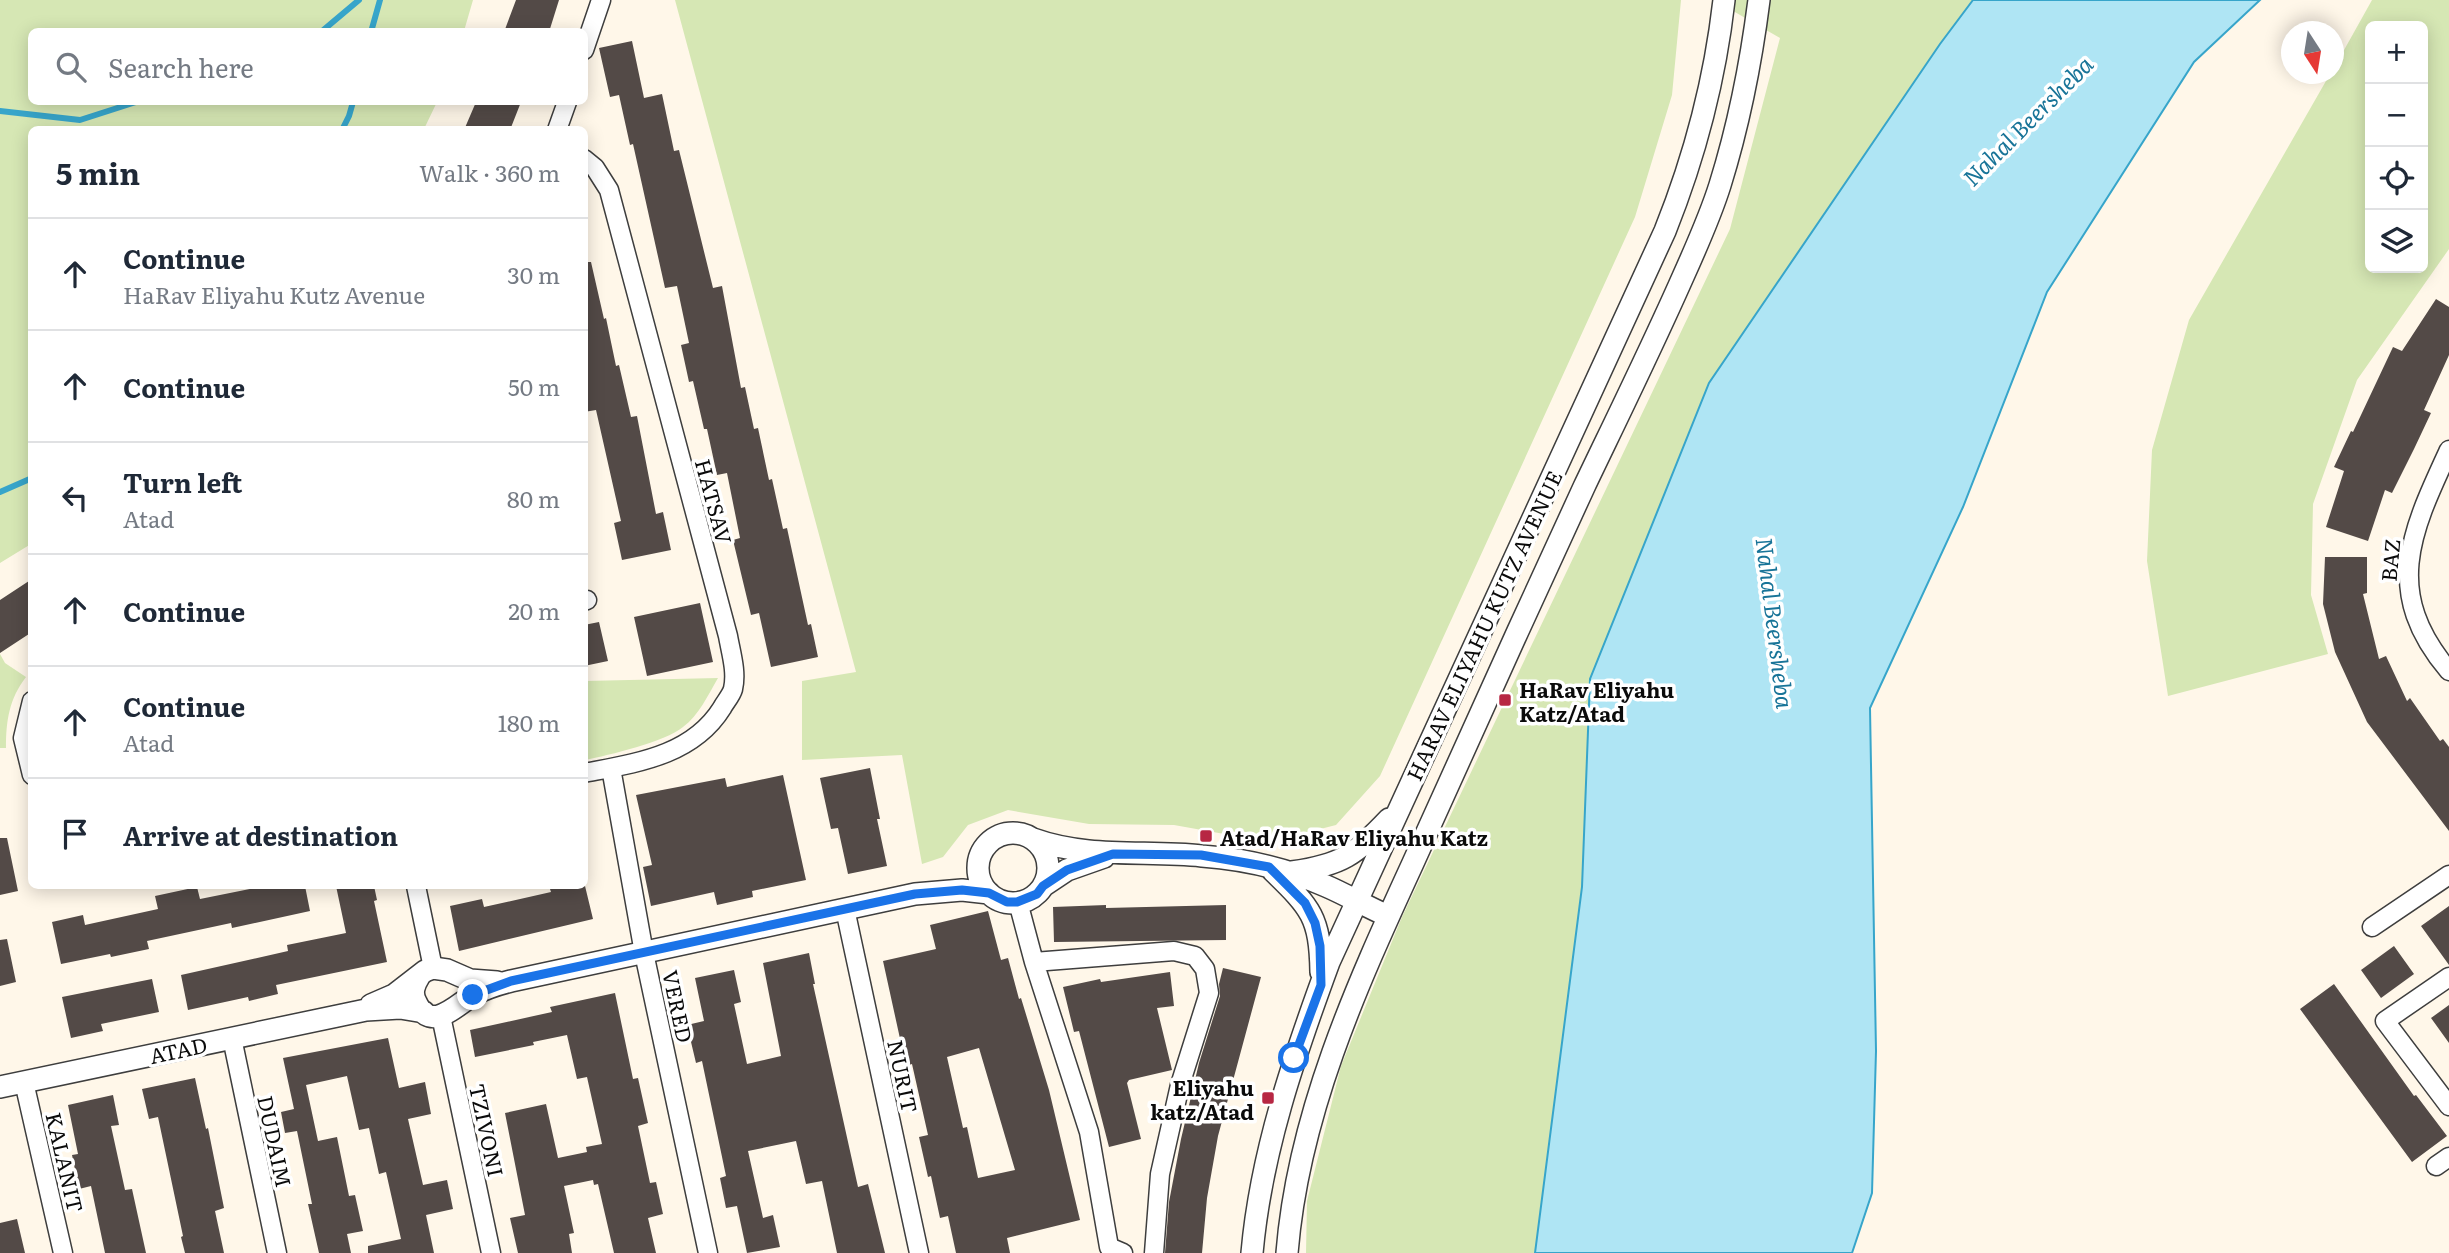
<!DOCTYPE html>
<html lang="en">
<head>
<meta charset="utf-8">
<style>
  body { margin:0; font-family:Literata,serif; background:#f6f6f7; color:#1f2937 }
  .controls { position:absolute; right:21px; top:21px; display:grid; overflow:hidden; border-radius:10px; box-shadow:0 4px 18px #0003 }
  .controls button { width:63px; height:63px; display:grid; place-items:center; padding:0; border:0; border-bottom:2px solid #e0e1e3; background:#fff; color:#1f2937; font:35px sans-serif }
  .compass { position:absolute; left:2281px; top:21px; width:63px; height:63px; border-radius:50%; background:#fff; box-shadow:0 4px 18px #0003; rotate:168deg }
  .stop { position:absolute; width:21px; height:21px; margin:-16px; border:5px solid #1a73e8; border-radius:50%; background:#fff }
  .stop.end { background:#1a73e8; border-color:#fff; box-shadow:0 2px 7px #0008 }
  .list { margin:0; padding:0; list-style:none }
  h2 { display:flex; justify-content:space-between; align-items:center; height:91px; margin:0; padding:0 28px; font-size:30px }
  h2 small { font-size:23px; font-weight:400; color:#747a83 }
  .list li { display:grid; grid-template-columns:46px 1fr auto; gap:21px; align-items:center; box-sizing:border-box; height:112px; padding:0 28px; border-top:2px solid #e0e1e3 }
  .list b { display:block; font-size:26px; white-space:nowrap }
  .list p { margin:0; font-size:23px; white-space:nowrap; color:#747a83 }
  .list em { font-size:23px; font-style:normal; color:#747a83 }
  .icon { flex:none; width:38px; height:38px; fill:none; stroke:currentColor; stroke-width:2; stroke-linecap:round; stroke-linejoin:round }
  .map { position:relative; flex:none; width:2449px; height:1253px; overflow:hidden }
  .search { position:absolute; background:#fff; box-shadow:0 4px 18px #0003; left:28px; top:28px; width:560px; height:77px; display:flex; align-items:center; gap:18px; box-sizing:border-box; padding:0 24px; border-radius:10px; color:#747a83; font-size:26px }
  .panel { position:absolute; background:#fff; box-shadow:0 4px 18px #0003; left:28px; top:126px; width:560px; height:763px; border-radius:10px }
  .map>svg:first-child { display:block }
  .green { fill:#d6e7b4; fill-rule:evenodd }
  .water { fill:#afe5f4; stroke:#37a5ca; stroke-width:2 }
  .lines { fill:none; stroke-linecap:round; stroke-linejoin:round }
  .stream { stroke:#37a5ca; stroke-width:6 }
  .building { fill:#534a47; fill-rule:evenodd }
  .minor-casing { stroke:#3e3e3e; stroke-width:21 }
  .tertiary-casing { stroke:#3e3e3e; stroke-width:24 }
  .minor { stroke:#fff; stroke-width:18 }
  .tertiary { stroke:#fff; stroke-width:21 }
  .route { stroke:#1a73e8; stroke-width:9 }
  .poi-dot { fill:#b72743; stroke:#fff; stroke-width:2.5 }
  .labels { text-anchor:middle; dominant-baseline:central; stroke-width:7; stroke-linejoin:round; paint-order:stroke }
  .street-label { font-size:21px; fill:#0b0b0b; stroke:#fff }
  .poi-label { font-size:21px; font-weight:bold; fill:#0b0b0b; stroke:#fff; text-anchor:start }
  .water-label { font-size:23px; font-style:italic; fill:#187498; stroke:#fff }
</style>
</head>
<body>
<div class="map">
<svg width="2449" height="1253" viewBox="0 0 2449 1253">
  <rect width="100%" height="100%" fill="#fff7e9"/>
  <path class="green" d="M 0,0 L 473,0 L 464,31 L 32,32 L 32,102 L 437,102 L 424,129 L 32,130 L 31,544 L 0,563 Z
    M 675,0 L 1681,0 L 1672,95 L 1635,217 L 1380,776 L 1336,825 L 1269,842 L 1174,825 L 1089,824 L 1008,810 L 968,825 L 943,857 L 922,864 L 902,755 L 802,760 L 802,681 L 856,672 Z
    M 1714,0 L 1973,0 L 1940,44 L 1709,383 L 1582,887 L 1572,967 L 1550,1253 L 1306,1253 L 1307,1201 L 1341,1066 L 1402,917 L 1730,229 L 1780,38 Z
    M 2372,0 L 2449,0 L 2449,249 L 2357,380 L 2313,504 L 2311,595 L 2328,654 L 2168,696 L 2147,561 L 2152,450 L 2189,320 L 2330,74 L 2334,74 L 2334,68 ZM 2423,26 L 2423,268 L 2370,268 L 2370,26 Z
    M 0,654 L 5,663 L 26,677 C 9,699 6,721 6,748 L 0,748 Z
    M 718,678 C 708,695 699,715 683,727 C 665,742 609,755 585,760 L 585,681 Z"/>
  <path class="water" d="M 1973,0 L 2260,0 L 2194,62 L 2047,292 L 1963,507 L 1870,708 L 1876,1051 L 1872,1193 L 1852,1253 L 1535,1253 L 1582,887 L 1590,679 L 1709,383 L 1940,44 Z"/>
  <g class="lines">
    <path class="stream" d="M 321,32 L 359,0
      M 371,32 L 380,0
      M 0,111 L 80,120 L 136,102
      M 342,130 L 349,116 L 353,102
      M 0,492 L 32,478"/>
  </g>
  <path class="building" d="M 516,0 L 559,0 L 549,32 L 504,32 Z
    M 632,41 L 644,98 L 662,94 L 674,151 L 679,150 L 713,288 L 722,286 L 741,388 L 745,387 L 754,429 L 758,428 L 769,480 L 772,479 L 783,529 L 787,528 L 808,625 L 811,624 L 818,657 L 771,667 L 759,613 L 751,615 L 733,540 L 740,538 L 727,473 L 717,475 L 707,429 L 704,429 L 693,381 L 689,382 L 681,345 L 689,343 L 677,286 L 665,288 L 633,144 L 630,145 L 619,95 L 610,97 L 599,48 Z
    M 476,102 L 521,102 L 510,130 L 464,130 Z
    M 584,262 L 591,262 L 604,319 L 606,318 L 616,366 L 619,365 L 631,417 L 637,416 L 656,514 L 663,512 L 671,550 L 622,560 L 614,523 L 621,521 L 596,410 L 584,412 Z
    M 2436,299 L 2449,307 L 2449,355 L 2424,410 L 2431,413 L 2414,449 L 2392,493 L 2385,490 L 2368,541 L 2326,527 L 2344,471 L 2334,467 L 2351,431 L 2353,432 L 2393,347 L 2402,351 Z
    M 2325,557 L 2367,557 L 2367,593 L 2363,594 L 2379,659 L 2386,656 L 2407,701 L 2410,698 L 2440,741 L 2443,739 L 2449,747 L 2449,831 L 2367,722 L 2335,652 L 2323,604 Z
    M 32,579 L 32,632 L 0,653 L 0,600 Z
    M 700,603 L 713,662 L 647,676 L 634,617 Z
    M 599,622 L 608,661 L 584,666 L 584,625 Z
    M 870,768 L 880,819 L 877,819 L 887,866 L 848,874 L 838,828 L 831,829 L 820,778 Z
    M 783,775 L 806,880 L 752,891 L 753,897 L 717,905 L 714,892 L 651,906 L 643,867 L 652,865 L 636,795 L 725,778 L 727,787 Z
    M 0,838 L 7,838 L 18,891 L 0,895 Z
    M 264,886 L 305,886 L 310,911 L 232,928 L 231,923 L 147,941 L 149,949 L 111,957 L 110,954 L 61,964 L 52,922 L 83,915 L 85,925 L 158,909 L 155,896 L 197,887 L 200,899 Z
    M 336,886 L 374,886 L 377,900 L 374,901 L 387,962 L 276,985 L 278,994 L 249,1001 L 248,997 L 188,1010 L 181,975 L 288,951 L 287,945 L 346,933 Z
    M 566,886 L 585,886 L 593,919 L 459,951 L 450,906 L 482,899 L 484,907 L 551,892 L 550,889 Z
    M 1106,905 L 1106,908 L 1226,905 L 1226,940 L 1054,942 L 1053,907 Z
    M 2449,906 L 2449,965 L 2421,926 Z
    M 988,911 L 1001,960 L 1008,958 L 1019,999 L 1021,998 L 1049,1090 L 1080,1220 L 1007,1238 L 1010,1253 L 956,1253 L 948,1216 L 940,1218 L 931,1176 L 928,1177 L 919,1137 L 928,1135 L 912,1064 L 906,1066 L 883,961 L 936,949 L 930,925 ZM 979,1048 L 1015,1170 L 978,1178 L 967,1127 L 963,1128 L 947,1057 Z
    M 7,939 L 16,982 L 0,986 L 0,940 Z
    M 2394,946 L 2414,974 L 2381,998 L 2361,970 Z
    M 809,953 L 815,984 L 813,984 L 858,1187 L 868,1184 L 885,1253 L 837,1253 L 822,1181 L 806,1184 L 796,1141 L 748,1151 L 763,1218 L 773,1215 L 780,1247 L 747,1253 L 737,1206 L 726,1208 L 720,1178 L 726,1176 L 702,1061 L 696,1063 L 687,1025 L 704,1021 L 695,978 L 734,970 L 741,1002 L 734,1004 L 747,1064 L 781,1056 L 763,963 Z
    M 1223,968 L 1261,977 L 1218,1136 L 1207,1198 L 1202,1253 L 1165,1253 L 1169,1202 L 1181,1139 L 1199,1063 L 1220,996 L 1219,984 Z
    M 1170,972 L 1174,1006 L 1157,1008 L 1172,1070 L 1129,1080 L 1127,1083 L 1141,1139 L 1109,1147 L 1079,1031 L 1074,1032 L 1063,987 L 1100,979 L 1101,982 Z
    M 152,979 L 159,1012 L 101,1024 L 103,1031 L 71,1038 L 62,997 Z
    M 2334,984 L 2414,1096 L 2416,1095 L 2447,1136 L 2412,1162 L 2300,1009 Z
    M 615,993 L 633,1079 L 638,1078 L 648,1123 L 638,1126 L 650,1183 L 656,1182 L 663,1214 L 648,1218 L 656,1253 L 614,1253 L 598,1184 L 594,1185 L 593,1180 L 564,1186 L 574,1233 L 569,1234 L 572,1253 L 518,1253 L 510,1218 L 525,1215 L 505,1113 L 546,1104 L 558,1158 L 587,1152 L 586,1147 L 602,1144 L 587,1077 L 577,1079 L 567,1035 L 533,1042 L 534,1045 L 475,1057 L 470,1030 L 552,1012 L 550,1007 Z
    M 2449,1005 L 2449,1043 L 2431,1018 Z
    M 388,1038 L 399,1088 L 425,1082 L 431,1114 L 408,1119 L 423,1185 L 447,1180 L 453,1209 L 426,1215 L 434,1253 L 368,1253 L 368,1246 L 401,1239 L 386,1172 L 379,1174 L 369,1128 L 359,1130 L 347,1076 L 306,1085 L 318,1141 L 337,1137 L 349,1196 L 355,1195 L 363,1231 L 347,1234 L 351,1253 L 319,1253 L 308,1204 L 312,1204 L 297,1131 L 285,1133 L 281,1112 L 294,1109 L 283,1058 Z
    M 195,1078 L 206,1129 L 208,1128 L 224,1208 L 215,1211 L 224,1253 L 185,1253 L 181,1237 L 183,1236 L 158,1117 L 149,1119 L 142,1089 Z
    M 113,1095 L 119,1125 L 111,1126 L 125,1190 L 132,1189 L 146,1253 L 105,1253 L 91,1186 L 79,1189 L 72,1155 L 78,1154 L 68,1105 Z
    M 17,1219 L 25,1253 L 0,1253 L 0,1223 Z"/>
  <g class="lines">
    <defs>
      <path id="minor" d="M 584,50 L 601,0
        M 557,130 L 567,102
        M 584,159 L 595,168 L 609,190 L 728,636 C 731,653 737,672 733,689 C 731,696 725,702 722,708 C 692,756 636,763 584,773
        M 2449,450 C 2411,532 2382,592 2449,671
        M 584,601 L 587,600
        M 32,701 L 23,738 L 32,775
        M 611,768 L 644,953 L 708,1253
        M 416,886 L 433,968
        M 1018,902 L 1034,962 L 1089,1132 L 1109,1247 L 1123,1253
        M 845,909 L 919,1253
        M 2372,927 L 2449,875
        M 1034,962 L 1174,951 L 1195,956 L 1205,969 L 1209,993 L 1180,1085 L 1160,1174 L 1154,1253
        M 2449,977 L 2385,1021 L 2449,1106
        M 441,1016 L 491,1253
        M 232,1038 L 277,1253
        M 24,1082 L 63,1253
        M 2436,1166 L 2449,1157"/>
      <path id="tertiary" d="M978 868a35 35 0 1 1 70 0a35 35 0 1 1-70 0Z
        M 1033,839 C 1089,859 1145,850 1202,856 C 1244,859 1287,869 1326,886 C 1347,895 1367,907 1388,916
        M 1273,871 C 1311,908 1320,917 1321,972
        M 1292,872 C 1342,865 1355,855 1389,819
        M 1043,886 L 1067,870 L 1104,857
        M 419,977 C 414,985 411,993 416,1002 C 431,1035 458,1003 475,994 C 486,988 499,984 511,981 L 915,894 L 962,890 L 989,893
        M 371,1005 L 394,995 L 425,971 L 433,968 L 447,970 L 470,980 L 497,982
        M 0,1087 L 366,1010 L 400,1008 L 424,1012
        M 1252,1253 C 1261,1152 1294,1057 1329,962 L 1665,231 C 1695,156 1715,80 1724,0
        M 1287,1253 C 1298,1115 1356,987 1413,863 C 1470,737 1526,612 1584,487 C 1617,418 1651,349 1682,279 C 1696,248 1710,217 1720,185 C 1739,124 1751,63 1759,0"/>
    </defs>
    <use href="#minor" class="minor-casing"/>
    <use href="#tertiary" class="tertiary-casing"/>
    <use href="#minor" class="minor"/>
    <use href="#tertiary" class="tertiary"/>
  </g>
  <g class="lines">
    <path class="route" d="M 473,995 L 511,981 L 915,894 L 962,890 L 989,893 L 1007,902 L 1017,902 L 1037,894 L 1043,886 L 1067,870 L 1113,854 L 1201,855 L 1269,867 L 1305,903 L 1315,923 L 1320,946 L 1321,985 L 1294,1058"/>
  </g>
  <g class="poi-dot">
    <rect x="1498" y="693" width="14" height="14" rx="3.5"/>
    <rect x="1199" y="829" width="14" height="14" rx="3.5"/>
    <rect x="1261" y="1091" width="14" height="14" rx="3.5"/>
  </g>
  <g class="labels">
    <g class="street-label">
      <text transform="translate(715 501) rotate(75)">HATSAV</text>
      <text transform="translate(2389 560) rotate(-85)">BAZ</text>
      <text transform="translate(1483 625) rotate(-65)">HARAV ELIYAHU KUTZ AVENUE</text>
      <text transform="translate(679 1006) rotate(78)">VERED</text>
      <text transform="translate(178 1049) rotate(-12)">ATAD</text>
      <text transform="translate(904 1076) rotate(78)">NURIT</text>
      <text transform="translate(488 1130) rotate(78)">TZIVONI</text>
      <text transform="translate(276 1141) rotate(78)">DUDAIM</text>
      <text transform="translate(66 1162) rotate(77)">KALANIT</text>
    </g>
    <g class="poi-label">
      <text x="1519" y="688">HaRav Eliyahu<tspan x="1519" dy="24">Katz/Atad</tspan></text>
      <text x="1220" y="836">Atad/HaRav Eliyahu Katz</text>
      <text x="1254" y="1086" text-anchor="end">Eliyahu<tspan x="1254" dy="24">katz/Atad</tspan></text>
    </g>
    <g class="water-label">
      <text transform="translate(2027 120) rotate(-45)">Nahal Beersheba</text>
      <text transform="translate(1776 623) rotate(83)">Nahal Beersheba</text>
    </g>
  </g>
</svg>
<div class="controls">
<button>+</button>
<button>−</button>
<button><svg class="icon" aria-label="locate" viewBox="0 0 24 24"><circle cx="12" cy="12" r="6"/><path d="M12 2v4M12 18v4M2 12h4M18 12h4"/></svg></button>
<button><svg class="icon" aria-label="layers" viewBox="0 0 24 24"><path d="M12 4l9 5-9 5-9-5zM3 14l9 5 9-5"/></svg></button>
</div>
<svg class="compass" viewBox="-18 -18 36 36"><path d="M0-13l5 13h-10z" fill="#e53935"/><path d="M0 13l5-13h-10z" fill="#747a83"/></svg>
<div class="stop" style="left:1294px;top:1058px"></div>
<div class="stop end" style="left:473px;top:995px"></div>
<div class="search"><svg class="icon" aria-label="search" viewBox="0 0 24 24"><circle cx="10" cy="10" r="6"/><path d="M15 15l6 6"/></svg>Search here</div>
<section class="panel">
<h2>5 min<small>Walk · 360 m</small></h2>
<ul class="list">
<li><svg class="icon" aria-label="ahead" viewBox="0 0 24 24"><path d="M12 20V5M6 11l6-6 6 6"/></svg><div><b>Continue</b><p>HaRav Eliyahu Kutz Avenue</p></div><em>30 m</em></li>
<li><svg class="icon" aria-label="ahead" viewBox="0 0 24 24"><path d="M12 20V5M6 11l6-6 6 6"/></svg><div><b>Continue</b></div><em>50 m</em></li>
<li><svg class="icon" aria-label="left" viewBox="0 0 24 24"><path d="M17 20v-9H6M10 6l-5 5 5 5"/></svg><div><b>Turn left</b><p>Atad</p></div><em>80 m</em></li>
<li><svg class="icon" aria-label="ahead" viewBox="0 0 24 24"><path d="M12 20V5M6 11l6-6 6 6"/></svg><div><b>Continue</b></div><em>20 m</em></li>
<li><svg class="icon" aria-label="ahead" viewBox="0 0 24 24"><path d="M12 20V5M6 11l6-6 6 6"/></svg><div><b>Continue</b><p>Atad</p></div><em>180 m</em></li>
<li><svg class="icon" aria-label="arrive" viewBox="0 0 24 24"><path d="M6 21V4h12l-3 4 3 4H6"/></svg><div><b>Arrive at destination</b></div></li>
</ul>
</section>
</div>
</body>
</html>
